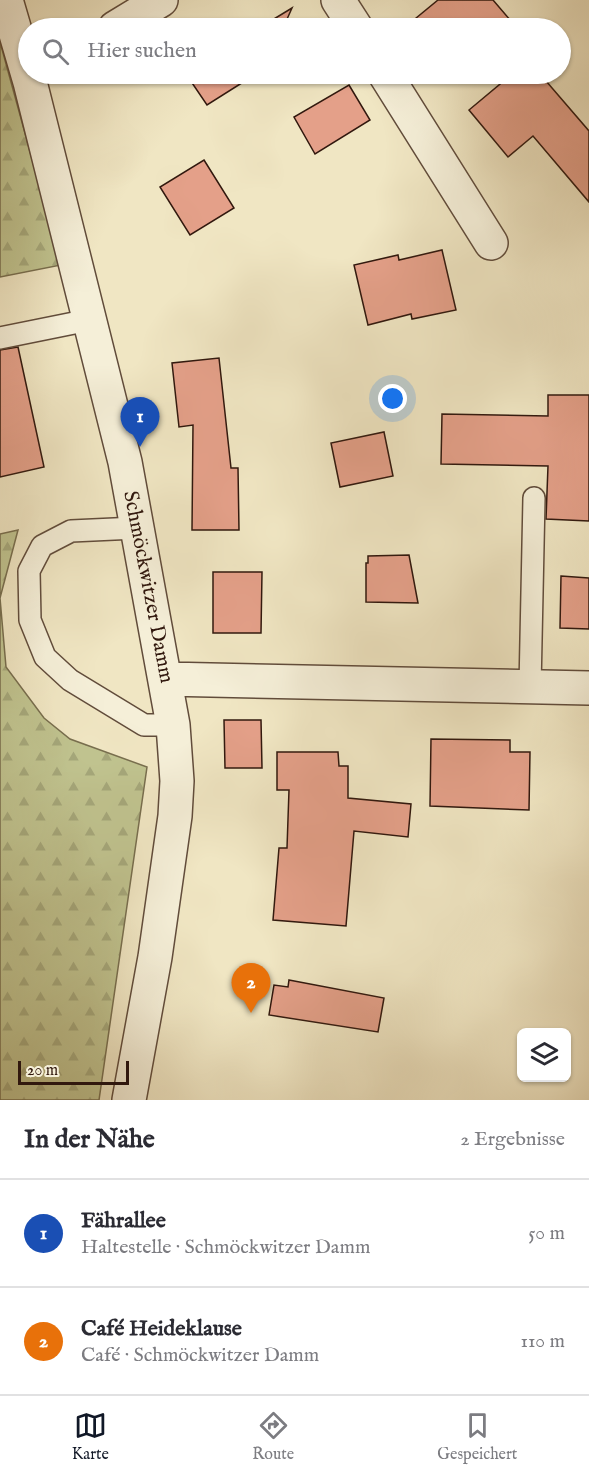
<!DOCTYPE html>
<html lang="de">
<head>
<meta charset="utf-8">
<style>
  body { margin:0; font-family:"IM FELL English",serif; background:#f7f7f7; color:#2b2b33 }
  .controls { position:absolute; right:18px; bottom:18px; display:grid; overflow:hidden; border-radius:9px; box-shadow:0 2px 4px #0004 }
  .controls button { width:54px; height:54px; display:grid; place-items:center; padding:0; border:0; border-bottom:2px solid #e1e1e2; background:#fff; color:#2b2b33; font:30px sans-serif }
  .scale { position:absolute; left:18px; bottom:15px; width:111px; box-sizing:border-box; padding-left:6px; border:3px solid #31180e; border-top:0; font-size:16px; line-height:21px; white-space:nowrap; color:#31180e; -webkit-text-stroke:4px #f5efd8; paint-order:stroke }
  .you { position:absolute; left:393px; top:399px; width:21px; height:21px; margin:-15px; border:4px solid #fff; border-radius:50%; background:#1a73e8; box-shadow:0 0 0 9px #1a73e833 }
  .badge { display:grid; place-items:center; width:39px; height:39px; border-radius:50%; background:#111827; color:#fff; font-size:20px; font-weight:700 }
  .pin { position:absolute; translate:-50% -50px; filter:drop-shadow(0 2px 3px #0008) }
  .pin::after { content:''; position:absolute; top:32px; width:21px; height:18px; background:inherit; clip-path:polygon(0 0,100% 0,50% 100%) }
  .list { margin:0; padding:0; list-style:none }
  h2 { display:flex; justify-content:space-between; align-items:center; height:78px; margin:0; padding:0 24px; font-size:26px }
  h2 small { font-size:20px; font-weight:400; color:#7c7c81 }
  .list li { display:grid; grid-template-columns:39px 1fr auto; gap:18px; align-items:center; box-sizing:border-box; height:108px; padding:0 24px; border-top:2px solid #e1e1e2 }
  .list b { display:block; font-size:22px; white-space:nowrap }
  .list p { margin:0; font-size:20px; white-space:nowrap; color:#7c7c81 }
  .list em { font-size:20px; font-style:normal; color:#7c7c81 }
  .icon { flex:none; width:33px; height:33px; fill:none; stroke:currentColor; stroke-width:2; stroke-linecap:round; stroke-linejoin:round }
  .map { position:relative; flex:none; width:589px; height:1100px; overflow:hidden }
  .search { position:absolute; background:#fff; box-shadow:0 2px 4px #0004; left:18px; right:18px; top:18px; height:66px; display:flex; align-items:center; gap:15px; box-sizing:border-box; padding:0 21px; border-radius:33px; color:#7c7c81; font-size:22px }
  .sheet { height:294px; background:#fff }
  nav { display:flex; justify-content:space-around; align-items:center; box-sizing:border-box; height:84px; border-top:2px solid #e1e1e2; background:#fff; font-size:16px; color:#7c7c81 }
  nav a { display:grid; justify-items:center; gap:3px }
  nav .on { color:#111827 }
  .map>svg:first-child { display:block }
  .forest { fill:url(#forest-firs); stroke:#786e4e; stroke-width:1.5 }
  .building { fill:#e4a089; stroke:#31180e; stroke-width:1.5 }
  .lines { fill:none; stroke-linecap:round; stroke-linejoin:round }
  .service-casing { stroke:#614c3b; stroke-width:24 }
  .minor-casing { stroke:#614c3b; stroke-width:36 }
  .service { stroke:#f5efd8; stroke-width:21 }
  .minor { stroke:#f5efd8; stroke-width:33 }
  .labels { text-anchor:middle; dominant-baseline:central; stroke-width:4.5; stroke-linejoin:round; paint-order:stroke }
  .street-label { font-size:21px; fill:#31180e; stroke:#f5efd8 }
</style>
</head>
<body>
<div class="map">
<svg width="589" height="1100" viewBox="0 0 589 1100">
  <defs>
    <pattern id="forest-firs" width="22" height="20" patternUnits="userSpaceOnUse" patternTransform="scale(1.5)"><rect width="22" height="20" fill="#c0c38f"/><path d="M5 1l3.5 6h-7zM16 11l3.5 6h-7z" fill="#a5a77a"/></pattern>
  </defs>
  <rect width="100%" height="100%" fill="#f0e6c3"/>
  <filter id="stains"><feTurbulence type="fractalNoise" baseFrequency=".00333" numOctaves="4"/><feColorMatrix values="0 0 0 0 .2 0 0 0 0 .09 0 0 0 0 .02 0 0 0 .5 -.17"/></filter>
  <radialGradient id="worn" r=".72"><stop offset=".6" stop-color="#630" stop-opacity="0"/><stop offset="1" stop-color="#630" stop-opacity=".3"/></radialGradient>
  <path class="forest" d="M 0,42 L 61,265 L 0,277 Z
    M 18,530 L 0,598 L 6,667 L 44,718 L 70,739 L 147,767 L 99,1100 L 0,1100 L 0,534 Z"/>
  <path class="building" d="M 438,0 L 493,0 L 517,28 L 404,28 Z
    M 292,8 L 283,28 L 259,28 Z
    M 186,74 L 256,74 L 207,105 Z
    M 512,74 L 540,74 L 589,131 L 589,202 L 533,136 L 508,157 L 469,110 Z
    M 349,85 L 370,120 L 315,154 L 294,117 Z
    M 204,160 L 234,208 L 190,235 L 160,187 Z
    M 442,250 L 456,310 L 412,319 L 411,314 L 368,325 L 354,265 L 398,255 L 399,260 Z
    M 18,347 L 44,467 L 0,477 L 0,350 Z
    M 219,358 L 231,468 L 238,468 L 239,530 L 192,530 L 193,425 L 179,427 L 172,363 Z
    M 548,395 L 589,395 L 589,521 L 546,519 L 548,466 L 441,464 L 442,414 L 548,416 Z
    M 384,432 L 393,476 L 340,487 L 331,443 Z
    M 409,555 L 418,603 L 366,602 L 366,563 L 368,563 L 368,556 Z
    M 213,572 L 262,572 L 261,633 L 213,633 Z
    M 561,576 L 589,578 L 589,629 L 560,628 Z
    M 224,720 L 261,720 L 262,768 L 225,768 Z
    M 431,739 L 510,740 L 510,752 L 530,752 L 529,810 L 430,806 Z
    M 277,752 L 338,752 L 339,766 L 348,766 L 348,798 L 411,804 L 408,837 L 354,831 L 346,926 L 273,920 L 279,848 L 287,848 L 289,790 L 277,790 Z
    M 289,980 L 384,998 L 378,1032 L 269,1015 L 274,985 L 288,987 Z"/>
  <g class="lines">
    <defs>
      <path id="service" d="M 0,338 L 89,320
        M 136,528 L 71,531 L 42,546 L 29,571 L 30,620 L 45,657 L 70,680 L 144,725 L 173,725
        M 530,687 L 534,498"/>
      <path id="minor" d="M 6,0 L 30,82 L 125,462 L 173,725 L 177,781 L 175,816 L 155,957 L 129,1100
        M 338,0 L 356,28
        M 115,28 L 161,0
        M 385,74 L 491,243
        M 165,679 L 589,688"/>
    </defs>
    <use href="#service" class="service-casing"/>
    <use href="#minor" class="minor-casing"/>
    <use href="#service" class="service"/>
    <use href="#minor" class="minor"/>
  </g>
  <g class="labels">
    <g class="street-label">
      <text transform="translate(148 587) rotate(79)">Schmöckwitzer Damm</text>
    </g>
  </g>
  <rect width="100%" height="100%" filter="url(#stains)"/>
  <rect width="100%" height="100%" fill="url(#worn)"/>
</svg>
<div class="controls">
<button><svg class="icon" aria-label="layers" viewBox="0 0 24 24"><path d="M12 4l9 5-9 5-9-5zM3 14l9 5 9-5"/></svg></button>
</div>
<div class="scale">20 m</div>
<div class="you"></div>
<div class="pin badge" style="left:140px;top:447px;background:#1a4fb4">1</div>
<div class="pin badge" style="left:251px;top:1013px;background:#e8710a">2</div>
<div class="search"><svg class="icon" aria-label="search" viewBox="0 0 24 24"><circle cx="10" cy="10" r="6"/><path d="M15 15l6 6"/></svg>Hier suchen</div>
</div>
<section class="sheet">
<h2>In der Nähe<small>2 Ergebnisse</small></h2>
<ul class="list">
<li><span class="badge" style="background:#1a4fb4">1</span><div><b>Fährallee</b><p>Haltestelle · Schmöckwitzer Damm</p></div><em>50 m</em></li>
<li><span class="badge" style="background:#e8710a">2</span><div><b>Café Heideklause</b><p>Café · Schmöckwitzer Damm</p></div><em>110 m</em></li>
</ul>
</section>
<nav>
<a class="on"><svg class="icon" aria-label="map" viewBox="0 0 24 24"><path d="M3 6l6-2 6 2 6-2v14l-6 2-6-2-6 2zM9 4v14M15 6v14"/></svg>Karte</a>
<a><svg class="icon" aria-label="directions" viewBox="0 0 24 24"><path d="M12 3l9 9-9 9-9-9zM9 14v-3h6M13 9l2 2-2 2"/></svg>Route</a>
<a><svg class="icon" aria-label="saved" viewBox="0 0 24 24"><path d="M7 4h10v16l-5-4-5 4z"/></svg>Gespeichert</a>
</nav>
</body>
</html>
